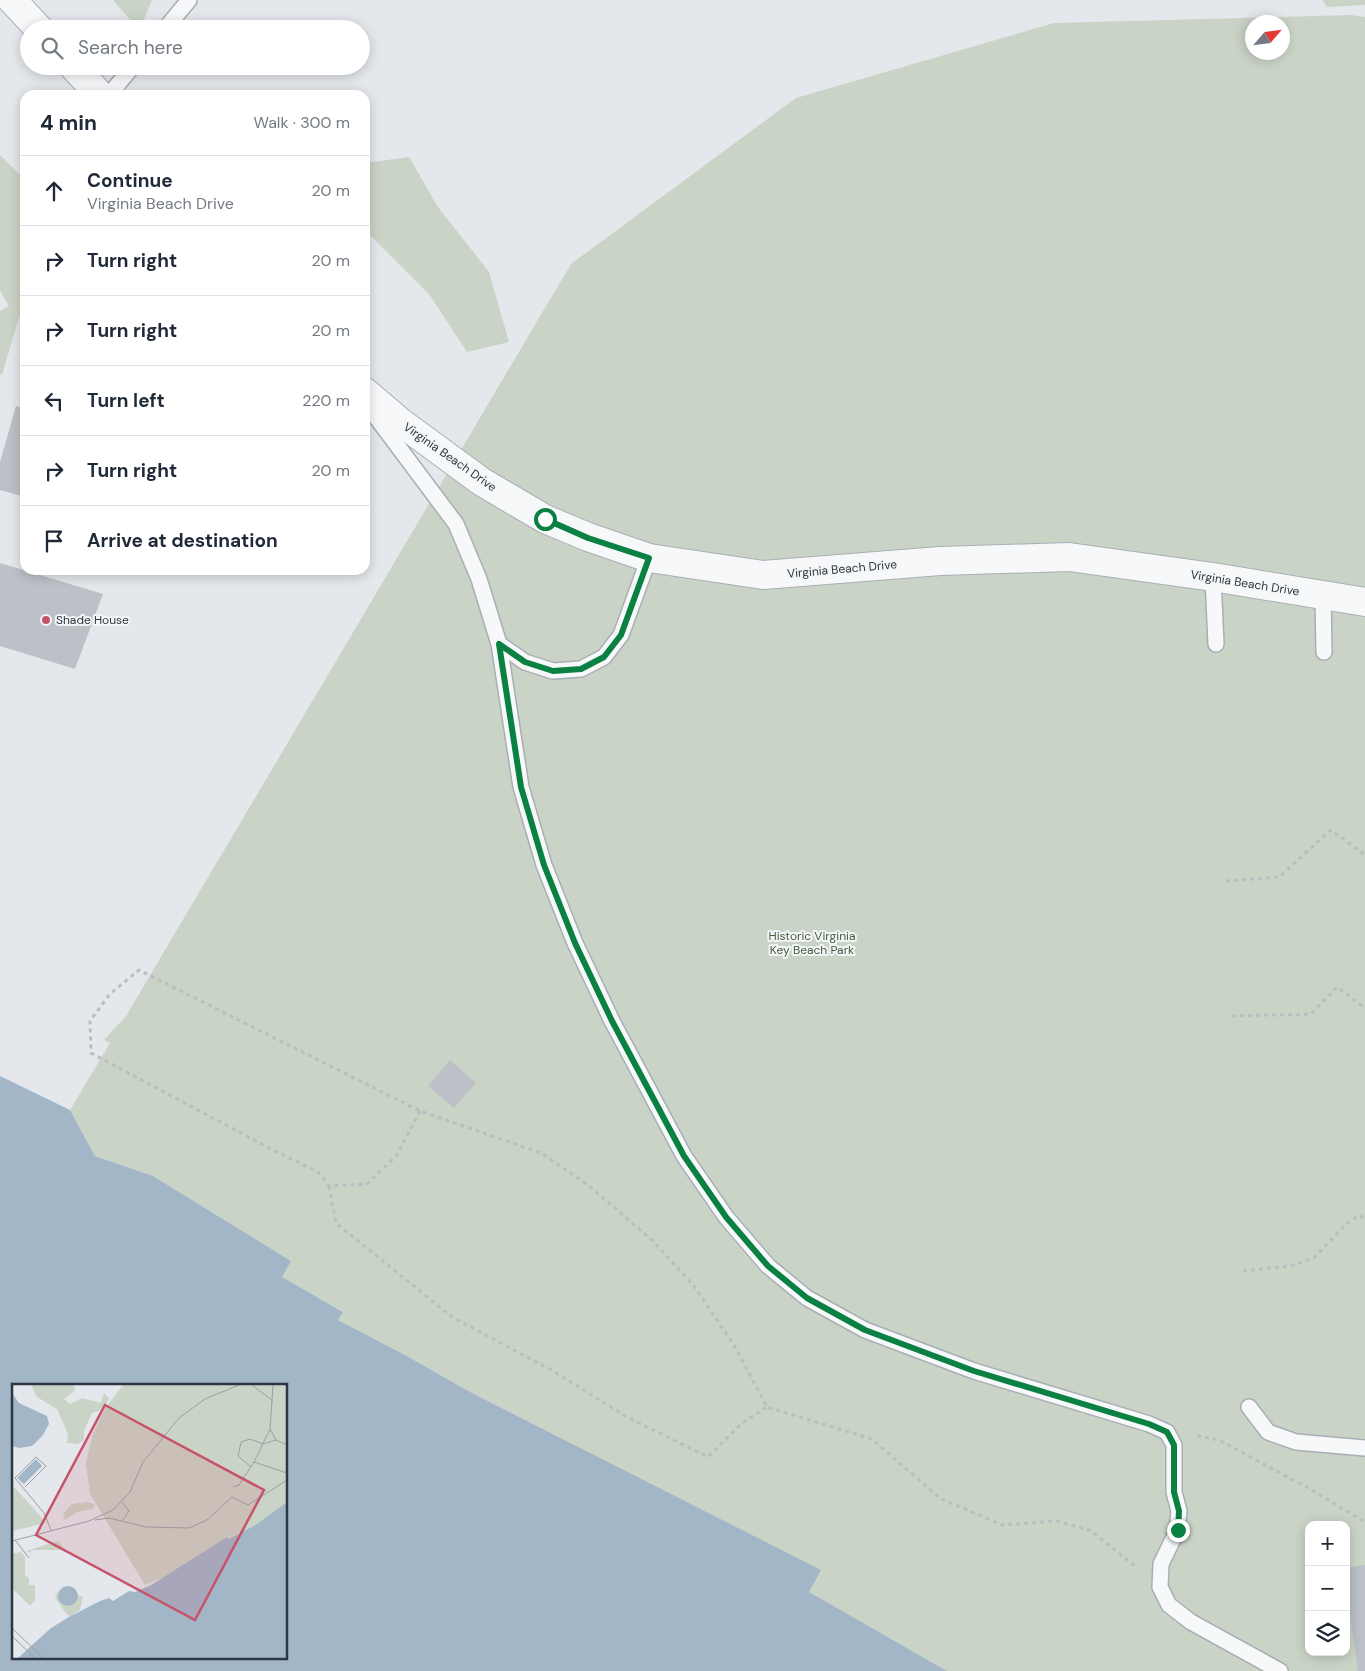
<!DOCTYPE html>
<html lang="en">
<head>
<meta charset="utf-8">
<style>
  body { margin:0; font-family:"DM Sans",sans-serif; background:#f6f6f7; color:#1f2937 }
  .controls { position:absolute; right:15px; bottom:15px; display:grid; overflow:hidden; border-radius:10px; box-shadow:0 2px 12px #0003 }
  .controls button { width:45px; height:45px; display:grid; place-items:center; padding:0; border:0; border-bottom:1px solid #e0e1e3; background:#fff; color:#1f2937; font:25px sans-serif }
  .compass { position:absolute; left:1245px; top:15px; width:45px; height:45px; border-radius:50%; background:#fff; box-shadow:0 2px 12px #0003; rotate:62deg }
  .stop { position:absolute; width:15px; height:15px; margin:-11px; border:4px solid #0b8043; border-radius:50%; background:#fff }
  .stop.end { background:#0b8043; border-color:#fff; box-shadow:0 1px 5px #0008 }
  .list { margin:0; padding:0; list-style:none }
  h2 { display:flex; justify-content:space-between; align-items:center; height:65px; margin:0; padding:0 20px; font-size:21px }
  h2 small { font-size:16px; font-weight:400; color:#747a83 }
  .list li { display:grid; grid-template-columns:32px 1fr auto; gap:15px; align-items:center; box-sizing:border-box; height:70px; padding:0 20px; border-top:1px solid #e0e1e3 }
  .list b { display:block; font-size:19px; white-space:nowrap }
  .list p { margin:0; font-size:16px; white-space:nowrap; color:#747a83 }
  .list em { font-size:16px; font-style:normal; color:#747a83 }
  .icon { flex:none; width:28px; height:28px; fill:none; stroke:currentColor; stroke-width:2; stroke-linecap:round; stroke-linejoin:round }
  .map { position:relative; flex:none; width:1365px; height:1671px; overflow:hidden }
  .search { position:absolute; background:#fff; box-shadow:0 2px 12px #0003; left:20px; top:20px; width:350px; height:55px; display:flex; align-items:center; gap:12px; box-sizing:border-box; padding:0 18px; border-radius:28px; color:#747a83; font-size:19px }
  .panel { position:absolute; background:#fff; box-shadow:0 2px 12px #0003; left:20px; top:90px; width:350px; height:485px; border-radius:15px }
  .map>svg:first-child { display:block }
  .green { fill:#cad4c6; fill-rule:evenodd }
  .water { fill:#a2b6c8; fill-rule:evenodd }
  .building { fill:#bcc1c7 }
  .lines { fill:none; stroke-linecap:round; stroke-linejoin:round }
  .lane-casing { stroke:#a9aeb5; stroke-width:18 }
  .street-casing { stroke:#a9aeb5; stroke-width:30 }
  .path { stroke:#babec2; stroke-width:3; stroke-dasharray:4 4; stroke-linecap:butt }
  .lane { stroke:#f7f8f9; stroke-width:15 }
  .street { stroke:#f7f8f9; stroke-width:28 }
  .route { stroke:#0b8043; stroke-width:6 }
  .poi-dot { fill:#c6536a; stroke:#f4f6f8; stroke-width:2 }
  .labels { text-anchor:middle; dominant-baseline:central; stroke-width:4; stroke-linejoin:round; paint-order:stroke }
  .street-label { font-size:12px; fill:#2d3642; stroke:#f4f6f8 }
  .poi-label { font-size:12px; fill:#2d3642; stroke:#f4f6f8; text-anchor:start }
  .park-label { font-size:12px; fill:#435d3b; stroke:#f4f6f8 }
  .inset-road { fill:none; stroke:#9ba0a7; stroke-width:1 }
  .view { fill:#c6536a; fill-opacity:0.15; stroke:#c6536a; stroke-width:2.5 }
  .inset-edge { fill:none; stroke:#2d3642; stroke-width:2.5 }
</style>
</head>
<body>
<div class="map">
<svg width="1365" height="1671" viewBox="0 0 1365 1671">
  <rect width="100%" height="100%" fill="#e4e7eb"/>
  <path class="green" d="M 113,0 L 152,0 L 140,29 L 138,29 Z
    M 1322,0 L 1365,0 L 1365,5 L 1327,7 Z
    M 1351,15 L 1365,17 L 1365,1671 L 947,1671 L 808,1592 L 820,1570 L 472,1393 L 405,1355 L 338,1320 L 342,1311 L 281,1277 L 291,1261 L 153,1176 L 95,1156 L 70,1110 L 110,1043 L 104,1040 L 126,1016 L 571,264 L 796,98 L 1054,23 ZM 1252,22 L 1282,22 L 1282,52 L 1252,52 ZM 1309,1525 L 1346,1525 L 1346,1652 L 1309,1652 Z
    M 0,155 L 25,180 L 25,297 L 2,375 L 0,374 L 0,311 L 9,306 L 0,290 Z
    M 409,157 L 438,207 L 489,272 L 509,342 L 467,352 L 429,294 L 371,236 L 365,233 L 365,163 Z"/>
  <path class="water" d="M 0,1076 L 70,1110 L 95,1156 L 153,1176 L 291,1261 L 282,1277 L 343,1312 L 338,1320 L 405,1355 L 472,1393 L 821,1570 L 809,1592 L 947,1671 L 0,1671 ZM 14,1385 L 286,1385 L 286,1657 L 14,1657 Z"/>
  <path class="building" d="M 16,406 L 25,409 L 25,497 L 0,490 L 0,462 Z
    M 0,563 L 103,594 L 75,669 L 0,646 Z
    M 450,1060 L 476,1083 L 454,1108 L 428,1086 Z
    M 1365,1565 L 1365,1671 L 1358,1671 L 1346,1589 L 1346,1568 Z"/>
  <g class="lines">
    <defs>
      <path id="lane" d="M 165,29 L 189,0
        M 109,95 L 133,66
        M 370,409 L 456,524 L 479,579 L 499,644 L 521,787 L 544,865 L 575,943 L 612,1021 L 684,1156 L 726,1217 L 768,1266 L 807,1298 L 865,1330 L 974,1371 L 1149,1424 L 1167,1432 L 1174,1445 L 1174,1492 L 1179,1511 L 1177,1531 L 1161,1564 L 1160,1587 L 1169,1605 L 1191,1622 L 1280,1671
        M 1213,577 L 1216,644
        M 1323,595 L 1324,652
        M 499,644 L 525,662 L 553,671 L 581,669 L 604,657 L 621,635 L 649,558
        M 1249,1407 L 1268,1432 L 1296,1442 L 1365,1448"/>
      <path id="street" d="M 12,0 L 39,29
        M 73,66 L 100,95
        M 365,392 L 399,421 L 482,482 L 545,519 L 588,537 L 649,558 L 763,575 L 940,561 L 1069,557 L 1213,577 L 1365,602"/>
    </defs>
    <use href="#lane" class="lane-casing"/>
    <use href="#street" class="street-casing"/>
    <path class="path" d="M 1226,881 L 1279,877 L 1331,830 L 1365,855
      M 1232,1016 L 1311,1014 L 1337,987 L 1365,1008
      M 420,1111 L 397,1155 L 367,1184 L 329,1186 L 318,1172 L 273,1150 L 91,1053 L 90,1021 L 110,994 L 139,970 L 420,1111 L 541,1153 L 588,1185 L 652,1240 L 694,1286 L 734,1345 L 767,1407 L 872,1439 L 941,1499 L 1003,1525 L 1056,1521 L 1090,1530 L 1136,1567
      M 329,1186 L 336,1223 L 452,1317 L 553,1371 L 627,1417 L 708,1457 L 742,1423 L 767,1407
      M 1243,1271 L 1291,1266 L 1315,1257 L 1346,1224 L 1360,1215 L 1365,1220
      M 1197,1436 L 1219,1440 L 1310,1489 L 1365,1522"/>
    <use href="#lane" class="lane"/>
    <use href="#street" class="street"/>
  </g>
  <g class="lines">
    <path class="route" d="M 545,519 L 588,538 L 649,558 L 621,635 L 604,657 L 581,669 L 553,671 L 525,662 L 499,644 L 521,787 L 544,865 L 575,943 L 612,1021 L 684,1156 L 726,1217 L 768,1266 L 807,1298 L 865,1330 L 974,1371 L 1149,1424 L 1167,1432 L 1174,1445 L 1174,1492 L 1179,1511 L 1178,1530"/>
  </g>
  <circle class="poi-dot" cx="46" cy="620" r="5"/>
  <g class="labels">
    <g class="street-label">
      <text transform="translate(450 457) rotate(35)">Virginia Beach Drive</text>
      <text transform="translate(842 569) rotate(-5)">Virginia Beach Drive</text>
      <text transform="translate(1245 583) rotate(9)">Virginia Beach Drive</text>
    </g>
    <g class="poi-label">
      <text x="56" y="620">Shade House</text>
    </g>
    <g class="park-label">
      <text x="812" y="936">Historic Virginia<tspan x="812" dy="14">Key Beach Park</tspan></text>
    </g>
  </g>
  <g transform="translate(12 1384)">
    <rect width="275" height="275" fill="#e4e7eb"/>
    <path d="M 19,1 L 62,1 L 63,6 L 52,15 L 58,20 L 70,14 L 89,19 L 92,9 L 97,14 L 92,25 L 80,29 L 72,47 L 72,56 L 66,60 L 55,59 L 56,50 L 45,25 L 25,13 ZM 111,1 L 275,1 L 275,118 L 257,133 L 217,155 L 215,153 L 167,186 L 133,201 L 78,110 L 74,80 L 80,52 L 94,23 ZM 0,101 L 23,126 L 34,139 L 0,147 ZM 75,118 L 83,120 L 81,125 L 65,128 L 53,136 L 51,130 L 60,120 ZM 46,157 L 58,171 L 53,166 L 20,166 L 19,169 L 14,167 ZM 9,168 L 13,173 L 13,191 L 17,194 L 17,201 L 23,201 L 23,216 L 18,222 L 0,204 L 0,170 ZM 47,206 L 46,212 L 65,216 L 65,211 L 71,213 L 68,226 L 58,233 L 53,228 L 43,213 Z" fill="#cad4c6"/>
    <path d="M 0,9 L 7,19 L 35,32 L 37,40 L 31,51 L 20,62 L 7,64 L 0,62 ZM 24,75 L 30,82 L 12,100 L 5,94 ZM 275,118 L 275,274 L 6,274 L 39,244 L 57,233 L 88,217 L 97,214 L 101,217 L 117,207 L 123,208 L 139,201 L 215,153 L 217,155 L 245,140 ZM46 212a10 10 0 1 1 20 0a10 10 0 1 1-20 0Z" fill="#a2b6c8"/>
    <path class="inset-road" d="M 240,1 L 261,17M 258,45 L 264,56 L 275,61M 242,78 L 275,89M 239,83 L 226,72 L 229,58 L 238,55 L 251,60 L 264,56M 13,103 L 34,82 L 24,73 L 3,94 L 32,129 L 39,146M 221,103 L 227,101 L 242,78 L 258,45 L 261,1M 110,118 L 117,127 L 111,136M 83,136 L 97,134 L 134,143 L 177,144 L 195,136 L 220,113 L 236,121 L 275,96M 3,156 L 17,174M 0,157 L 77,137 L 101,126 L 118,108 L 131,78 L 167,34 L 193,15 L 227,1M 0,244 L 31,274M 0,252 L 23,274"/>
    <path class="view" d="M 93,21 L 252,106 L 183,236 L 24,151 Z"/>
    <rect width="275" height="275" class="inset-edge"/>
  </g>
</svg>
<div class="controls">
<button>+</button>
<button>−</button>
<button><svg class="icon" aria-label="layers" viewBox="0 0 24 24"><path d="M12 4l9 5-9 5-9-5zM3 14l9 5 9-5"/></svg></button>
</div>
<svg class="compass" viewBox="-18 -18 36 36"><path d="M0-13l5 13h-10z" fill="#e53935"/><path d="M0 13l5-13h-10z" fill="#747a83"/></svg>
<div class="stop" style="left:545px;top:519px"></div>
<div class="stop end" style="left:1178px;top:1530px"></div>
<div class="search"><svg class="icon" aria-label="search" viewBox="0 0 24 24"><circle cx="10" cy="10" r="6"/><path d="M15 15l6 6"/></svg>Search here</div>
<section class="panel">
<h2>4 min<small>Walk · 300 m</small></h2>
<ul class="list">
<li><svg class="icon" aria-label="ahead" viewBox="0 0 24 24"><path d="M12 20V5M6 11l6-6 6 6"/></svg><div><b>Continue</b><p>Virginia Beach Drive</p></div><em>20 m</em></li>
<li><svg class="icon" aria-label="right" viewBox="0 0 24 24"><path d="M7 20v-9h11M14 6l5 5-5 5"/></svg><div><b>Turn right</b></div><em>20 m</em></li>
<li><svg class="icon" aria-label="right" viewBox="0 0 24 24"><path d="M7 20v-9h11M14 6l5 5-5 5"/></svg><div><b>Turn right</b></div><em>20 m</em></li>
<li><svg class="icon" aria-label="left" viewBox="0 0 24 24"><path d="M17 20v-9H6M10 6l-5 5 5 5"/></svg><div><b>Turn left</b></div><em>220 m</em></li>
<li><svg class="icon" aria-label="right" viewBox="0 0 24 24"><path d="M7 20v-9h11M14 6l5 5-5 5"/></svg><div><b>Turn right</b></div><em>20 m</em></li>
<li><svg class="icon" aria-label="arrive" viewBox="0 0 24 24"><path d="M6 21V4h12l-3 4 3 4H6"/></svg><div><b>Arrive at destination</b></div></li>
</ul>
</section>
</div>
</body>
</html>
